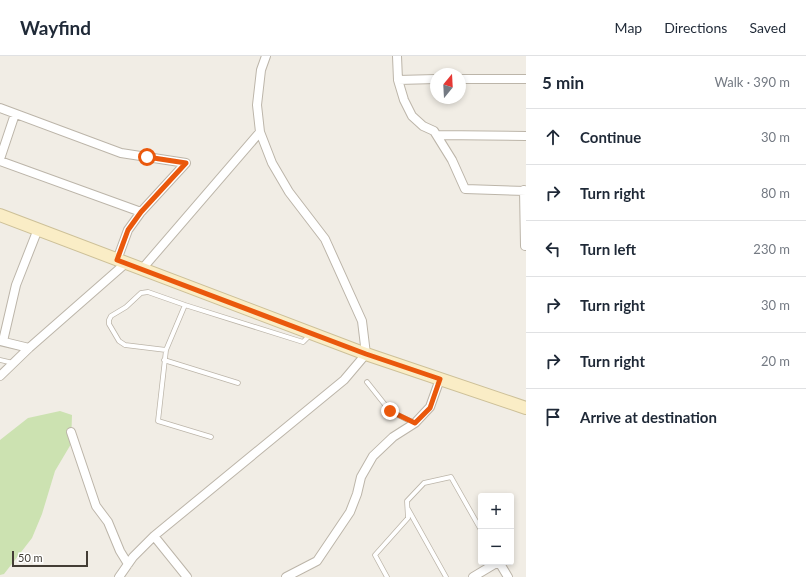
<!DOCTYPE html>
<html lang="en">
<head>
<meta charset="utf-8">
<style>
  body { margin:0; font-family:Lato,sans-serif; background:#f6f6f7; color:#1f2937 }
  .controls { position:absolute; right:12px; bottom:12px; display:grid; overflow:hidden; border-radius:4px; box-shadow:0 2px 6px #0003 }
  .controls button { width:36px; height:36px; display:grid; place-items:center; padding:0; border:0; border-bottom:1px solid #e0e1e3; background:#fff; color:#1f2937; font:20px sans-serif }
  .compass { position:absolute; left:430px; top:12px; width:36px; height:36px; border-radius:50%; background:#fff; box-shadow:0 2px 6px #0003; rotate:18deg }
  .scale { position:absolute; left:12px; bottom:10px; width:76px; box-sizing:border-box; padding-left:4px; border:2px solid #433d35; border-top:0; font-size:11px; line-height:14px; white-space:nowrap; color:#433d35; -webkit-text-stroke:3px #fff; paint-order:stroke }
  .stop { position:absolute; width:12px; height:12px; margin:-9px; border:3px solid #ea580c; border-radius:50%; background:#fff }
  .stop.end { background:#ea580c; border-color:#fff; box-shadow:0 1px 4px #0008 }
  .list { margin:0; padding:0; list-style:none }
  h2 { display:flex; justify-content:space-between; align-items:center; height:52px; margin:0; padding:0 16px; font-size:17px }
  h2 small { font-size:13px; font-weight:400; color:#747a83 }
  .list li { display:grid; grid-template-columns:26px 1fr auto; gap:12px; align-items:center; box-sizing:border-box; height:56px; padding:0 16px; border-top:1px solid #e0e1e3 }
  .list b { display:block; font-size:15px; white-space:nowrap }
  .list em { font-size:13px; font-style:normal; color:#747a83 }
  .icon { flex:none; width:22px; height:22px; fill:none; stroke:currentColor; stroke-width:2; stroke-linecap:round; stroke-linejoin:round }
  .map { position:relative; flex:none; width:526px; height:521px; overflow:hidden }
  header { display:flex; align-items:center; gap:24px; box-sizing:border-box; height:56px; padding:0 20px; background:#fff; border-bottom:1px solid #e0e1e3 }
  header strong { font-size:19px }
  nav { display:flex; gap:22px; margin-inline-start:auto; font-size:14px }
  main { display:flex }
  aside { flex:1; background:#fff }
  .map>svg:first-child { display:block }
  .green { fill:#cce2b1 }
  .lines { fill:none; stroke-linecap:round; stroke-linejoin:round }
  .lane-casing { stroke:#bcb5a9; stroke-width:5.5 }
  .street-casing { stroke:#bcb5a9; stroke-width:10 }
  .secondary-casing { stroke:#cdc098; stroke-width:14 }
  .lane { stroke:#fff; stroke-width:4 }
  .street { stroke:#fff; stroke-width:8 }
  .secondary { stroke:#faedc6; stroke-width:12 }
  .route { stroke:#ea580c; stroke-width:5 }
</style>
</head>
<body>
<header>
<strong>Wayfind</strong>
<nav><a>Map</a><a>Directions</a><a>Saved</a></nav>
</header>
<main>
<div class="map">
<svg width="526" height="521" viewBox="0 0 526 521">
  <rect width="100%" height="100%" fill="#f1ede5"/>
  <path class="green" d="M 60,355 L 72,359 L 71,388 L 55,415 L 42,458 L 32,482 L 4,518 L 0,519 L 0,384 L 28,362 Z"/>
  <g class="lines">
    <defs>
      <path id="lane" d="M 185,249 L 166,294 L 158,365 L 211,381
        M 166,294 L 125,289 L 119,285 L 109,268 L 109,264 L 111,260 L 126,251 L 141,237 L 148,236 L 185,249 L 303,286 L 311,278
        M 0,304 L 13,307
        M 164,304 L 238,327
        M 367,326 L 390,355 L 414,367
        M 408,453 L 446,521
        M 387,521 L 375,499 L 408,462 L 407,445 L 424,427 L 451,421 L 481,474"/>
      <path id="street" d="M 397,0 L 398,24 L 404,44 L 412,60 L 423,70 L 434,75 L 452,104 L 465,133 L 526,135
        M 460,23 L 526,23
        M 398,24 L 436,23
        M 0,52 L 121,97 L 186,107 L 141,156 L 128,174 L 117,204
        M 437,79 L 526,80
        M 0,103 L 15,58
        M 0,105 L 141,156
        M 524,134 L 525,190 L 526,190
        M 142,213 L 260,76
        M 0,285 L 29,292
        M 3,285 L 16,229 L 38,173
        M 0,320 L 29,292 L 126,207
        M 71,376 L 96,450 L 108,466 L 120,495 L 128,508
        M 154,480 L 187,521
        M 499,506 L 508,521
        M 119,521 L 133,501 L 154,480 L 344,324 L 366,298 L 362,265 L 325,183 L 289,136 L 272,107 L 260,76 L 257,49 L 261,14 L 266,0
        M 286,521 L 317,505 L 350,456 L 357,438 L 361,421 L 373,400 L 393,381 L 415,367 L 430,351 L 440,323
        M 473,521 L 498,506"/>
      <path id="secondary" d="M 0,159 L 366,298 L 526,352"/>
    </defs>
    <use href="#lane" class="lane-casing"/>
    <use href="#street" class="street-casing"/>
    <use href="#secondary" class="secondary-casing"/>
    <use href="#lane" class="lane"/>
    <use href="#street" class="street"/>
    <use href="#secondary" class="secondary"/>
  </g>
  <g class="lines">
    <path class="route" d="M 147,101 L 186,107 L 141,156 L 128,174 L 117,204 L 366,298 L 440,323 L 430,352 L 415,367 L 390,355"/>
  </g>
</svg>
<div class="controls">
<button>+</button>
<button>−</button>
</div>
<svg class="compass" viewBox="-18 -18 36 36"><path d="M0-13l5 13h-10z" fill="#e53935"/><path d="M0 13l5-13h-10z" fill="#747a83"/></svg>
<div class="scale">50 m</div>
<div class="stop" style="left:147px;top:101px"></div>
<div class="stop end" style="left:390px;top:355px"></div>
</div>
<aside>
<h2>5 min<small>Walk · 390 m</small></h2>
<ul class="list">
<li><svg class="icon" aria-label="ahead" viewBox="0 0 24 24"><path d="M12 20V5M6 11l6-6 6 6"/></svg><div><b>Continue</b></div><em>30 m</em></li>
<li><svg class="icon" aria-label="right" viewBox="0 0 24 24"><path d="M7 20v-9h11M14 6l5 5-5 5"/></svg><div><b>Turn right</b></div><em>80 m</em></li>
<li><svg class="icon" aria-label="left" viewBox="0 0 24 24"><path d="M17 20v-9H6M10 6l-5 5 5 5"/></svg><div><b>Turn left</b></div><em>230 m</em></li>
<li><svg class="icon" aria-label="right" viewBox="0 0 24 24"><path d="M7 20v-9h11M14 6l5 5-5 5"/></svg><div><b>Turn right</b></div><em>30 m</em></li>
<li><svg class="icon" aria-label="right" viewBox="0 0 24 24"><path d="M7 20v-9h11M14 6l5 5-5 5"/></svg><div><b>Turn right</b></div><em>20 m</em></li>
<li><svg class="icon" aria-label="arrive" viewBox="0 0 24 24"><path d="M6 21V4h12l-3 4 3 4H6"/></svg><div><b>Arrive at destination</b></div></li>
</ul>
</aside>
</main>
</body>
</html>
